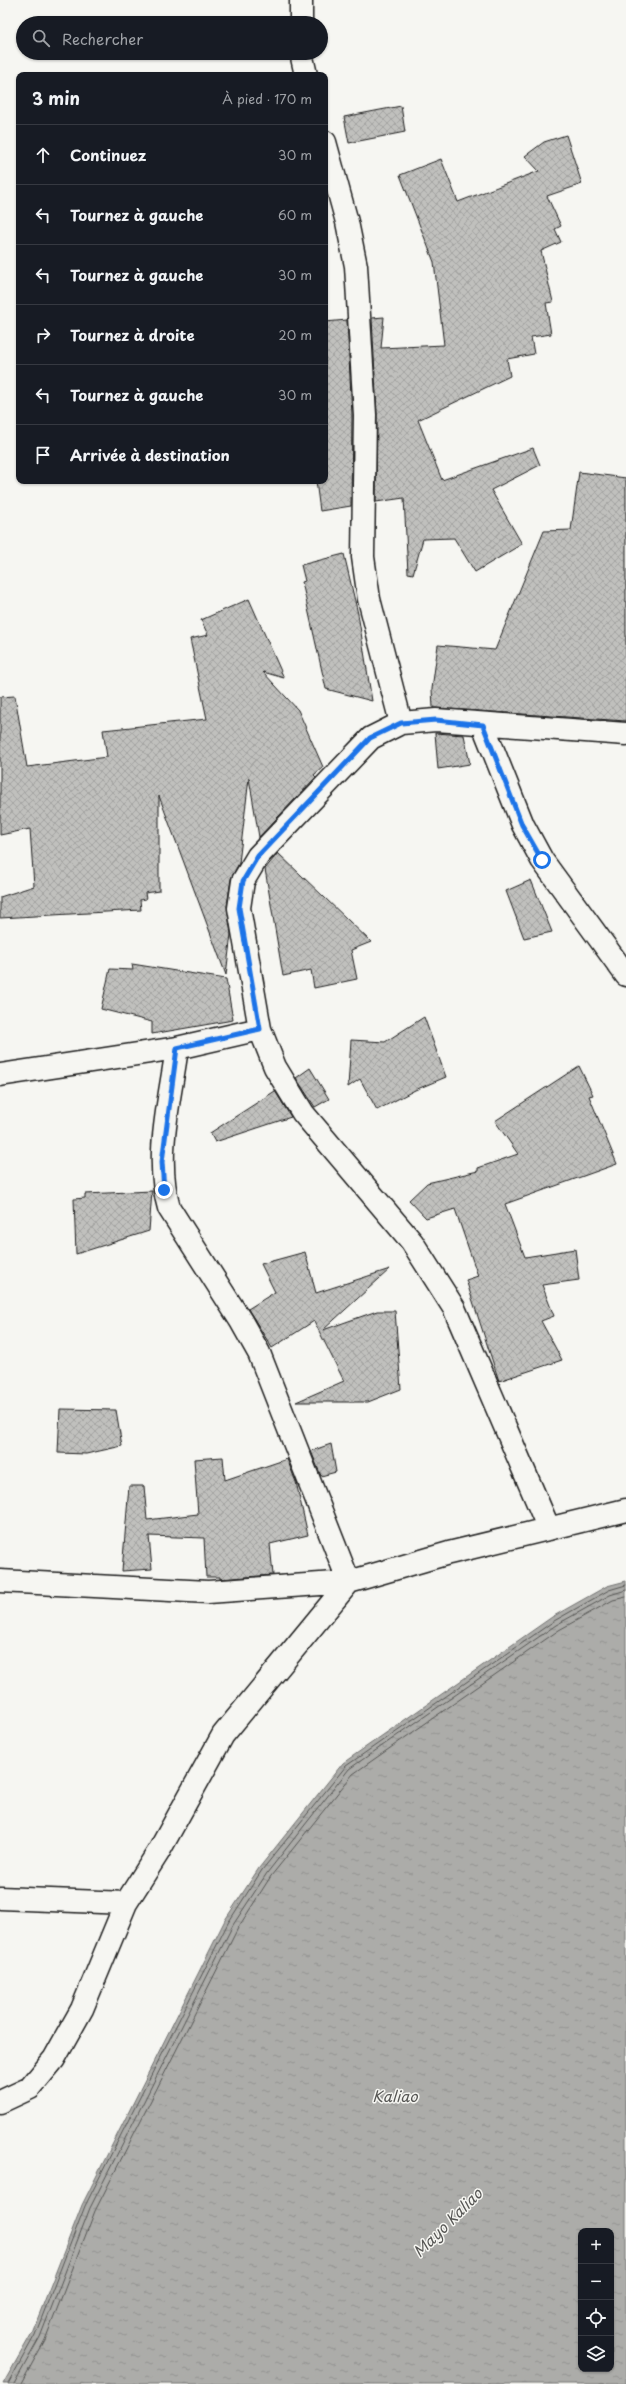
<!DOCTYPE html>
<html lang="fr">
<head>
<meta charset="utf-8">
<style>
  body { margin:0; font-family:"Playpen Sans",sans-serif; background:#20242c; color:#f1f3f6 }
  .controls { position:absolute; right:12px; bottom:12px; display:grid; overflow:hidden; border-radius:8px; box-shadow:0 1px 3px #0004 }
  .controls button { width:36px; height:36px; display:grid; place-items:center; padding:0; border:0; border-bottom:1px solid #363941; background:#171b24; color:#f1f3f6; font:20px sans-serif }
  .stop { position:absolute; width:12px; height:12px; margin:-9px; border:3px solid #1a73e8; border-radius:50%; background:#fff }
  .stop.end { background:#1a73e8; border-color:#fff; box-shadow:0 1px 4px #0008 }
  .list { margin:0; padding:0; list-style:none }
  h2 { display:flex; justify-content:space-between; align-items:center; height:52px; margin:0; padding:0 16px; font-size:17px }
  h2 small { font-size:13px; font-weight:400; color:#9ea1a6 }
  .list li { display:grid; grid-template-columns:26px 1fr auto; gap:12px; align-items:center; box-sizing:border-box; height:60px; padding:0 16px; border-top:1px solid #363941 }
  .list b { display:block; font-size:15px; white-space:nowrap }
  .list em { font-size:13px; font-style:normal; color:#9ea1a6 }
  .icon { flex:none; width:22px; height:22px; fill:none; stroke:currentColor; stroke-width:2; stroke-linecap:round; stroke-linejoin:round }
  .map { position:relative; flex:none; width:626px; height:2384px; overflow:hidden }
  .search { position:absolute; background:#171b24; box-shadow:0 1px 3px #0004; left:16px; top:16px; width:312px; height:44px; display:flex; align-items:center; gap:10px; box-sizing:border-box; padding:0 14px; border-radius:22px; color:#9ea1a6; font-size:15px }
  .panel { position:absolute; background:#171b24; box-shadow:0 1px 3px #0004; left:16px; top:72px; width:312px; height:412px; border-radius:8px }
  .map>svg:first-child { display:block }
  .water { fill:url(#water-ripples); stroke:#727271; fill-rule:evenodd }
  .lines { fill:none; stroke-linecap:round; stroke-linejoin:round }
  .shore { stroke:#565654; stroke-width:1 }
  .building { fill:url(#building-cross-hatch); stroke:#1c1c1c }
  .minor-casing { stroke:#1c1c1c; stroke-width:25 }
  .minor { stroke:#f6f6f2; stroke-width:22 }
  .route { stroke:#1a73e8; stroke-width:5 }
  .labels { text-anchor:middle; dominant-baseline:central; stroke-width:3; stroke-linejoin:round; paint-order:stroke }
  .water-label { font-size:15px; font-style:italic; fill:#565654; stroke:#f6f6f2 }
</style>
</head>
<body>
<div class="map">
<svg width="626" height="2384" viewBox="0 0 626 2384">
  <defs>
    <pattern id="water-ripples" width="26" height="14" patternUnits="userSpaceOnUse"><rect width="26" height="14" fill="#acaca9"/><path d="M2 4q2-2 4 0t4 0M15 11q2-2 4 0t4 0" fill="none" stroke="#939391"/></pattern>
    <pattern id="building-cross-hatch" width="8" height="8" patternUnits="userSpaceOnUse"><rect width="8" height="8" fill="#c0c0bd"/><path d="M0 0l8 8M0 8l8-8" fill="none" stroke="#a4a4a2"/></pattern>
  </defs>
  <rect width="100%" height="100%" fill="#f6f6f2"/>
  <filter id="ink" filterUnits="userSpaceOnUse"><feTurbulence type="fractalNoise" baseFrequency=".025" numOctaves="2"/><feDisplacementMap in="SourceGraphic" scale="8" xChannelSelector="R" yChannelSelector="G"/><feConvolveMatrix kernelMatrix="1 2 1 2 8 2 1 2 1" color-interpolation-filters="sRGB"/></filter>
  <g filter="url(#ink)">
    <path class="water" d="M 626,1581 L 626,2384 L 3,2384 L 32,2333 L 82,2205 L 225,1920 L 259,1868 L 343,1763 L 552,1617 L 607,1586 ZM 581,2231 L 611,2231 L 611,2369 L 581,2369 Z"/>
    <g class="lines">
      <path class="shore" d="M 8,2384 L 35,2335 L 85,2206 L 228,1923 L 262,1870 L 346,1766 L 554,1621 L 609,1590 L 626,1585
        M 14,2384 L 40,2337 L 90,2208 L 233,1925 L 267,1873 L 349,1769 L 556,1625 L 610,1595 L 626,1590
        M 21,2384 L 45,2340 L 95,2211 L 238,1928 L 271,1876 L 353,1774 L 559,1630 L 613,1600 L 626,1597"/>
    </g>
    <path class="building" d="M 401,106 L 405,132 L 349,143 L 344,117 Z
      M 566,135 L 582,184 L 547,196 L 561,226 L 555,229 L 561,242 L 541,251 L 553,302 L 546,303 L 551,334 L 531,337 L 534,354 L 507,359 L 510,376 L 418,420 L 442,480 L 533,448 L 540,465 L 491,490 L 522,544 L 475,572 L 454,538 L 423,539 L 413,574 L 408,573 L 404,498 L 376,502 L 377,414 L 372,318 L 384,317 L 381,348 L 444,345 L 434,262 L 400,175 L 441,159 L 458,202 L 539,171 L 525,156 L 544,142 Z
      M 347,320 L 352,415 L 351,506 L 320,511 L 316,481 L 325,481 L 325,322 Z
      M 579,472 L 626,478 L 626,721 L 433,708 L 432,689 L 438,645 L 495,650 L 544,531 L 571,530 Z
      M 344,554 L 358,614 L 372,701 L 326,689 L 302,582 L 305,581 L 301,565 Z
      M 249,599 L 284,678 L 263,672 L 298,710 L 323,767 L 314,775 L 316,777 L 259,837 L 249,778 L 239,863 L 231,879 L 227,906 L 231,934 L 226,975 L 159,796 L 159,891 L 145,893 L 146,899 L 140,900 L 141,910 L 0,918 L 0,897 L 34,886 L 30,829 L 0,835 L 0,697 L 15,696 L 27,767 L 107,757 L 103,730 L 207,719 L 190,639 L 208,635 L 201,620 Z
      M 435,733 L 464,735 L 470,764 L 438,769 Z
      M 278,853 L 371,942 L 351,950 L 357,979 L 314,988 L 311,970 L 283,976 L 265,869 Z
      M 531,880 L 552,932 L 524,938 L 506,891 Z
      M 132,964 L 226,979 L 233,1020 L 152,1034 L 152,1022 L 101,1009 L 110,969 L 133,970 Z
      M 424,1017 L 446,1077 L 415,1090 L 377,1110 L 360,1079 L 348,1087 L 351,1040 L 385,1042 Z
      M 579,1066 L 593,1095 L 589,1096 L 617,1164 L 505,1204 L 525,1257 L 575,1249 L 579,1280 L 542,1285 L 554,1316 L 541,1321 L 562,1360 L 499,1381 L 466,1280 L 478,1276 L 455,1209 L 426,1218 L 409,1200 L 427,1183 L 478,1171 L 478,1168 L 518,1154 L 495,1121 Z
      M 310,1068 L 329,1099 L 315,1107 L 296,1078 Z
      M 275,1091 L 291,1117 L 215,1142 L 210,1133 Z
      M 152,1191 L 149,1231 L 76,1254 L 74,1199 L 85,1198 L 85,1194 Z
      M 305,1252 L 316,1293 L 390,1269 L 323,1330 L 377,1311 L 395,1311 L 401,1389 L 368,1402 L 296,1402 L 344,1381 L 314,1321 L 272,1348 L 248,1309 L 275,1292 L 261,1264 Z
      M 60,1409 L 116,1410 L 122,1446 L 86,1454 L 58,1453 Z
      M 331,1444 L 336,1472 L 321,1476 L 311,1451 Z
      M 223,1457 L 225,1480 L 287,1459 L 296,1482 L 308,1535 L 270,1544 L 273,1575 L 220,1579 L 220,1577 L 206,1577 L 204,1538 L 149,1536 L 152,1569 L 122,1571 L 129,1486 L 144,1486 L 147,1520 L 198,1514 L 194,1459 Z"/>
    <g class="lines">
      <defs>
        <path id="minor" d="M 301,0 L 301,23
          M 301,53 L 306,75
          M 325,142 L 347,222 L 356,266 L 365,415 L 363,557 L 369,599 L 401,723
          M 483,725 L 523,825 L 542,860 L 626,975
          M 177,1048 C 170,1100 154,1157 169,1208 L 241,1321 L 259,1353 L 349,1582
          M 0,1075 L 177,1048 L 260,1029
          M 549,1529 L 454,1308 L 412,1242 L 303,1113 L 275,1067 L 260,1029 L 239,908 L 243,881 L 258,856 L 371,738 L 401,723 L 436,720 L 626,734
          M 0,1581 L 208,1592 L 349,1582 L 449,1553 L 626,1510
          M 0,1898 L 126,1903
          M 0,2102 L 30,2088 L 54,2059 L 82,2009 L 126,1903 L 159,1851 L 223,1735 L 349,1582"/>
      </defs>
      <use href="#minor" class="minor-casing"/>
      <use href="#minor" class="minor"/>
    </g>
  </g>
  <g class="lines" filter="url(#ink)">
    <path class="route" d="M 164,1190 L 162,1162 L 177,1048 L 260,1029 L 239,908 L 243,881 L 258,856 L 370,738 L 401,723 L 436,720 L 483,725 L 522,825 L 542,860"/>
  </g>
  <g class="labels">
    <g class="water-label">
      <text x="395" y="2095">Kaliao</text>
      <text transform="translate(447 2222) rotate(-45)">Mayo Kaliao</text>
    </g>
  </g>
</svg>
<div class="controls">
<button>+</button>
<button>−</button>
<button><svg class="icon" aria-label="locate" viewBox="0 0 24 24"><circle cx="12" cy="12" r="6"/><path d="M12 2v4M12 18v4M2 12h4M18 12h4"/></svg></button>
<button><svg class="icon" aria-label="layers" viewBox="0 0 24 24"><path d="M12 4l9 5-9 5-9-5zM3 14l9 5 9-5"/></svg></button>
</div>
<div class="stop" style="left:542px;top:860px"></div>
<div class="stop end" style="left:164px;top:1190px"></div>
<div class="search"><svg class="icon" aria-label="search" viewBox="0 0 24 24"><circle cx="10" cy="10" r="6"/><path d="M15 15l6 6"/></svg>Rechercher</div>
<section class="panel">
<h2>3 min<small>À pied · 170 m</small></h2>
<ul class="list">
<li><svg class="icon" aria-label="ahead" viewBox="0 0 24 24"><path d="M12 20V5M6 11l6-6 6 6"/></svg><div><b>Continuez</b></div><em>30 m</em></li>
<li><svg class="icon" aria-label="left" viewBox="0 0 24 24"><path d="M17 20v-9H6M10 6l-5 5 5 5"/></svg><div><b>Tournez à gauche</b></div><em>60 m</em></li>
<li><svg class="icon" aria-label="left" viewBox="0 0 24 24"><path d="M17 20v-9H6M10 6l-5 5 5 5"/></svg><div><b>Tournez à gauche</b></div><em>30 m</em></li>
<li><svg class="icon" aria-label="right" viewBox="0 0 24 24"><path d="M7 20v-9h11M14 6l5 5-5 5"/></svg><div><b>Tournez à droite</b></div><em>20 m</em></li>
<li><svg class="icon" aria-label="left" viewBox="0 0 24 24"><path d="M17 20v-9H6M10 6l-5 5 5 5"/></svg><div><b>Tournez à gauche</b></div><em>30 m</em></li>
<li><svg class="icon" aria-label="arrive" viewBox="0 0 24 24"><path d="M6 21V4h12l-3 4 3 4H6"/></svg><div><b>Arrivée à destination</b></div></li>
</ul>
</section>
</div>
</body>
</html>
